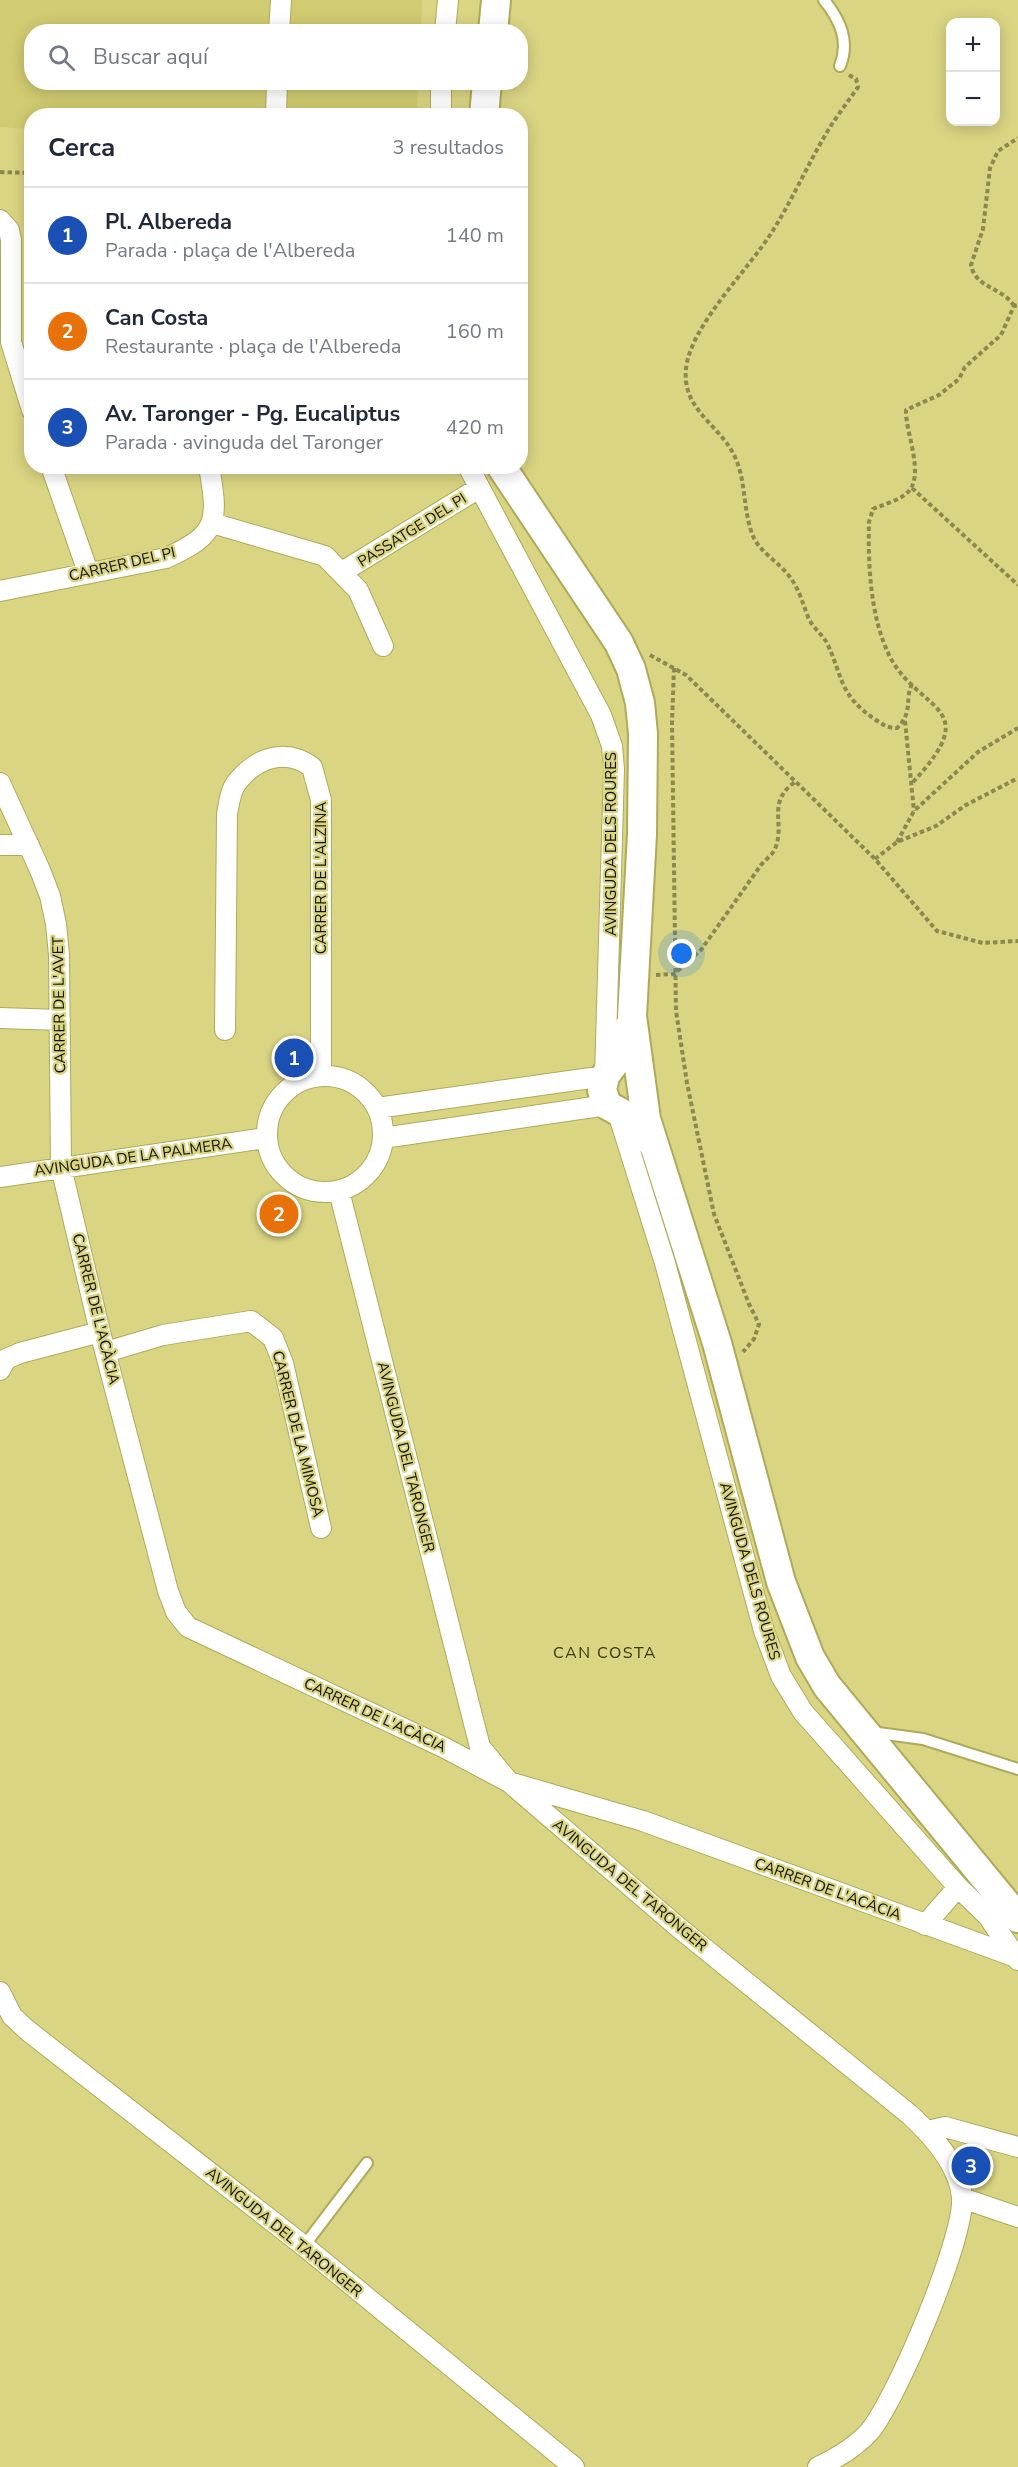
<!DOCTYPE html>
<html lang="es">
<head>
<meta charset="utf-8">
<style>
  body { margin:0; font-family:"Nunito Sans",sans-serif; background:#f2f2f3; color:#1f2937 }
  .controls { position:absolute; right:18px; top:18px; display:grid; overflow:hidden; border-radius:12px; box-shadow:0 3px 15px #0003 }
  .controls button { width:54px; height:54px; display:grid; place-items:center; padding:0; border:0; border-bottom:2px solid #e0e1e3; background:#fff; color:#1f2937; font:30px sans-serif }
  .you { position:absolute; left:682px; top:954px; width:21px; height:21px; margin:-15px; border:4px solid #fff; border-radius:50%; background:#1a73e8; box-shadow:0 0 0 9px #1a73e833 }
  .badge { display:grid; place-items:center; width:39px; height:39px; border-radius:50%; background:#6857d0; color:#fff; font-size:20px; font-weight:700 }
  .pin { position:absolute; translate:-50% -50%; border:3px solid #fff; box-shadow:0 2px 6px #0006 }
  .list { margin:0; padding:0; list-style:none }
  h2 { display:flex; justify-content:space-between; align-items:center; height:78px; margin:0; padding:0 24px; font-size:26px }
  h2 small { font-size:20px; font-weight:400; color:#747a83 }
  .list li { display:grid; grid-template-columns:39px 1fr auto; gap:18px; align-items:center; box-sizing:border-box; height:96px; padding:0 24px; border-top:2px solid #e0e1e3 }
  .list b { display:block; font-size:22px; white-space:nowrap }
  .list p { margin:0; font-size:20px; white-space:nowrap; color:#747a83 }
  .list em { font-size:20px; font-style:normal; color:#747a83 }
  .icon { flex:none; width:33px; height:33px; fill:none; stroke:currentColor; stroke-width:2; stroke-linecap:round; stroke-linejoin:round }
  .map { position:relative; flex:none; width:1018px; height:2467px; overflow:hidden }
  .search { position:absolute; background:#fff; box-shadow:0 3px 15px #0003; left:24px; top:24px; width:504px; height:66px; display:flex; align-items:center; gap:15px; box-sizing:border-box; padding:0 21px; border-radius:24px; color:#747a83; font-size:22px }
  .panel { position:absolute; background:#fff; box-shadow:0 3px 15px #0003; left:24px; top:108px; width:504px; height:366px; border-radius:24px }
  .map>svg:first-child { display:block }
  .built { fill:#d1cb71 }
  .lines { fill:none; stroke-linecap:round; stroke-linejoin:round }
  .lane-casing { stroke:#afaa59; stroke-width:14 }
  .street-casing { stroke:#afaa59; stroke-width:22 }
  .secondary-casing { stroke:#afaa59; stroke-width:32 }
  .path { stroke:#8b8850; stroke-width:4; stroke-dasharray:4.5 3; stroke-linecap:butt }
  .lane { stroke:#fff; stroke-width:10 }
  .street { stroke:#fff; stroke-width:20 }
  .secondary { stroke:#fff; stroke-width:28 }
  .labels { text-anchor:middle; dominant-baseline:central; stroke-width:4.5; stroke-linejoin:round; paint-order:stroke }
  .street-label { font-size:15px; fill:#110f00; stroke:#dad583 }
  .neighbourhood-label { font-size:16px; letter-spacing:1.5px; fill:#383407; stroke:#dad583 }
</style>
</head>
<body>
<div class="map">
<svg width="1018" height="2467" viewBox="0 0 1018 2467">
  <rect width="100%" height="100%" fill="#dad583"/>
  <path class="built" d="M 0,0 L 422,0 L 421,31 L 32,32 L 32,82 L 418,83 L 417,115 L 32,116 L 31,129 L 0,127 Z"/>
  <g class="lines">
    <defs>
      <path id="lane" d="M 824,0 C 840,20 850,41 840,66
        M 871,1732 L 923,1739 L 1018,1769
        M 304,2246 L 367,2163"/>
      <path id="street" d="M 279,32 L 281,0
        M 445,32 L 448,0
        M 276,116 L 277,82
        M 441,116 L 441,82
        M 0,220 L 9,230 L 11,240 L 11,342 L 32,410
        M 51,466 L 88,572
        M 212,523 L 325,556 L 358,590 L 383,646
        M 342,572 L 479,488
        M 0,591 L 166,558 C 220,534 218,520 209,466
        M 0,783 L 40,870 L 50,896 L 56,924 L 59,955 L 61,1167 L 100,1332 L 168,1591 L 176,1612 L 188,1627 L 445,1748 L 509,1782 L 643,1821 L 1016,1957
        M 0,845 L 29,845
        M 0,1018 L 60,1020
        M 225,1030 L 227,814 C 229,804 230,791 237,782 C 257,757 286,748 312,767 L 321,800 L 321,1075
        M267 1134a58 58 0 1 1 116 0a58 58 0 1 1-116 0Z
        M 377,1108 L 605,1076 L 614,769 L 612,746 L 601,715 L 468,466
        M 617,1110 L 665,1263 L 764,1631 L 781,1676 L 803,1712 L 958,1887 L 988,1916 L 1018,1960
        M 383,1138 L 607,1105
        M 0,1177 L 266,1138
        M 339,1191 L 480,1747 L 509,1782 L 678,1927 L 909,2114 C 932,2135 959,2164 962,2197 C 965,2238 897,2398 870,2431 C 856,2447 837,2458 818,2467
        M 106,1352 L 163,1335 L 251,1321 L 273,1338 L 283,1363 L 321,1528
        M 0,1370 L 6,1359 L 20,1353 L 100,1332
        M 925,1925 L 958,1887
        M 0,1992 L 12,2016 L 27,2030 L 304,2246 L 574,2467
        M 928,2131 L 945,2127 L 1018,2147
        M 962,2198 L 1018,2217"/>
      <path id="secondary" d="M 493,32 L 496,0
        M 484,116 L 487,82
        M 501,466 L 619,643 L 631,669 L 640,703 L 643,734 L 642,834 L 632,1016 L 646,1119 L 717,1343 L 781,1582 L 810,1657 L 827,1686 L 1018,1918
        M 629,1027 L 619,1057 L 605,1076 L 602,1090 L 607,1105 L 627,1116 L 652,1143"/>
    </defs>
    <use href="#lane" class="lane-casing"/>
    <use href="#street" class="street-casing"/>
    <use href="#secondary" class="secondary-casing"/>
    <path class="path" d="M 849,75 L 856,79 L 858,87 C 849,100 840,112 832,124 C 810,159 794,197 772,232 C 749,269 690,326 686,369 C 682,409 717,423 733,453 C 747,479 742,509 753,536 C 760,553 782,564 792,580 C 800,592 803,604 808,617 C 812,627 822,634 827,643 C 843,677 839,694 873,718 C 882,724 887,728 897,728 C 914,711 904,701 912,684
      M 0,172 L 32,173
      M 1014,306 C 1004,288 975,288 971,265 L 983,229 L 990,168 L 998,151 L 1018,138
      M 912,488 L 1018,585
      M 650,655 L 686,675 L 875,859 L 937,931 L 983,943 L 1018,941
      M 674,668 L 672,723 L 676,1011 L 687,1083 L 714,1214 L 749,1304 L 759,1324 L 754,1339 L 743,1352
      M 905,721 L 914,811
      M 913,782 C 985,705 920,713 890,657 C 870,617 868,565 869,522 L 873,509 C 884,504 898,501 907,493 C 926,476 905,432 906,410 L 939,395 L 959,379 L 965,367 L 1001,335 L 1014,306 L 1018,305
      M 897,842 L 914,811 L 978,752 L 1018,728
      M 875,859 L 897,842 L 936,826 L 966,805 L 1018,778
      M 656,975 L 674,974 L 701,950 L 761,865 C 765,860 771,856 774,851 C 787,825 765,803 795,782"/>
    <use href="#lane" class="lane"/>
    <use href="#street" class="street"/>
    <use href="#secondary" class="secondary"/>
  </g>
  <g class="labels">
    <g class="street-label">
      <text transform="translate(412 530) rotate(-32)">PASSATGE DEL PI</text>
      <text transform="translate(122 564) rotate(-13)">CARRER DEL PI</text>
      <text transform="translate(611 844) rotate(-90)">AVINGUDA DELS ROURES</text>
      <text transform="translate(321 878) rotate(-90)">CARRER DE L'ALZINA</text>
      <text transform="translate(59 1005) rotate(-91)">CARRER DE L'AVET</text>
      <text transform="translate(133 1157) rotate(-8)">AVINGUDA DE LA PALMERA</text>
      <text transform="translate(96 1309) rotate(76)">CARRER DE L'ACÀCIA</text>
      <text transform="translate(298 1434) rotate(76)">CARRER DE LA MIMOSA</text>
      <text transform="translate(406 1457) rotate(76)">AVINGUDA DEL TARONGER</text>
      <text transform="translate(750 1571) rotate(74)">AVINGUDA DELS ROURES</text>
      <text transform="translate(375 1715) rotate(25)">CARRER DE L'ACÀCIA</text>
      <text transform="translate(630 1885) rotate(40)">AVINGUDA DEL TARONGER</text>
      <text transform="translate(828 1889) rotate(20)">CARRER DE L'ACÀCIA</text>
      <text transform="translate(284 2232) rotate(39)">AVINGUDA DEL TARONGER</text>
    </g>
    <g class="neighbourhood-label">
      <text x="605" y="1653">CAN COSTA</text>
    </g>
  </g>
</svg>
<div class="controls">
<button>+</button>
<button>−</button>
</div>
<div class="you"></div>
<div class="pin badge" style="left:294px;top:1058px;background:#1a4fb4">1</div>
<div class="pin badge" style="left:279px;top:1214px;background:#e8710a">2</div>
<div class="pin badge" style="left:971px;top:2166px;background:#1a4fb4">3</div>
<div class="search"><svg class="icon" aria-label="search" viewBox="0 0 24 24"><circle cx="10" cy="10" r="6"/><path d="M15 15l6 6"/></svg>Buscar aquí</div>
<section class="panel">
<h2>Cerca<small>3 resultados</small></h2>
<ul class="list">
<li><span class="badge" style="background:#1a4fb4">1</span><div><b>Pl. Albereda</b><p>Parada · plaça de l'Albereda</p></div><em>140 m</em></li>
<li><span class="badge" style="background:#e8710a">2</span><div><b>Can Costa</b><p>Restaurante · plaça de l'Albereda</p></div><em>160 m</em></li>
<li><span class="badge" style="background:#1a4fb4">3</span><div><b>Av. Taronger - Pg. Eucaliptus</b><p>Parada · avinguda del Taronger</p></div><em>420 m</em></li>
</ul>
</section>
</div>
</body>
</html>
